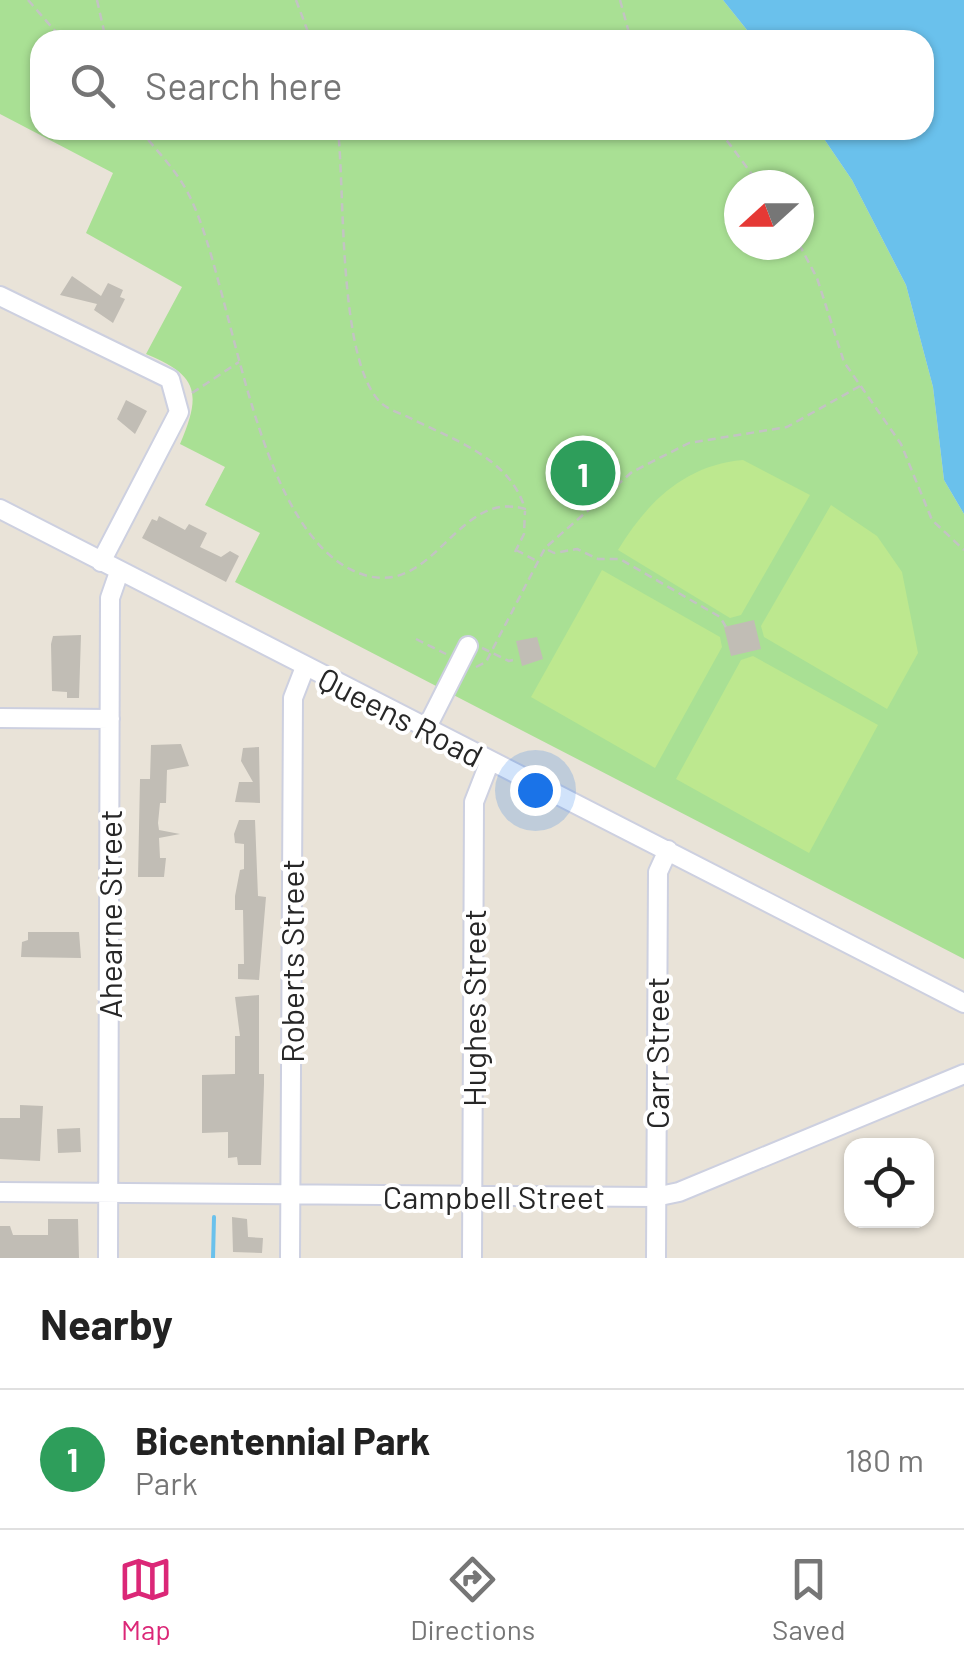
<!DOCTYPE html>
<html lang="en">
<head>
<meta charset="utf-8">
<style>
  body { margin:0; font-family:Barlow,sans-serif; background:#f6f6f6; color:#222 }
  .controls { position:absolute; right:30px; bottom:30px; display:grid; overflow:hidden; border-radius:20px; box-shadow:0 2px 8px #0004 }
  .controls button { width:90px; height:90px; display:grid; place-items:center; padding:0; border:0; border-bottom:2px solid #e0e0e0; background:#fff; color:#222; font:50px sans-serif }
  .compass { position:absolute; left:724px; top:170px; width:90px; height:90px; border-radius:50%; background:#fff; box-shadow:0 2px 8px #0004; rotate:249deg }
  .you { position:absolute; left:535px; top:790px; width:35px; height:35px; margin:-25px; border:8px solid #fff; border-radius:50%; background:#1a73e8; box-shadow:0 0 0 15px #1a73e833 }
  .badge { display:grid; place-items:center; width:65px; height:65px; border-radius:50%; background:#db2777; color:#fff; font-size:32px; font-weight:700 }
  .pin { position:absolute; translate:-50% -50%; border:5px solid #fff; box-shadow:0 2px 10px #0006 }
  .list { margin:0; padding:0; list-style:none }
  h2 { display:flex; justify-content:space-between; align-items:center; height:130px; margin:0; padding:0 40px; font-size:42px }
  h2 small { font-size:32px; font-weight:400; color:#767676 }
  .list li { display:grid; grid-template-columns:65px 1fr auto; gap:30px; align-items:center; box-sizing:border-box; height:140px; padding:0 40px; border-top:2px solid #e0e0e0 }
  .list b { display:block; font-size:38px; white-space:nowrap }
  .list p { margin:0; font-size:32px; white-space:nowrap; color:#767676 }
  .list em { font-size:32px; font-style:normal; color:#767676 }
  .icon { flex:none; width:55px; height:55px; fill:none; stroke:currentColor; stroke-width:2; stroke-linecap:round; stroke-linejoin:round }
  .map { position:relative; flex:none; width:964px; height:1258px; overflow:hidden }
  .search { position:absolute; background:#fff; box-shadow:0 2px 8px #0004; left:30px; right:30px; top:30px; height:110px; display:flex; align-items:center; gap:25px; box-sizing:border-box; padding:0 35px; border-radius:30px; color:#767676; font-size:38px }
  .sheet { height:270px; background:#fff }
  nav { display:flex; justify-content:space-around; align-items:center; box-sizing:border-box; height:140px; border-top:2px solid #e0e0e0; background:#fff; font-size:28px; color:#767676 }
  nav a { display:grid; justify-items:center; gap:5px }
  nav .on { color:#db2777 }
  .map>svg:first-child { display:block }
  .green { fill:#a9e094; fill-rule:evenodd }
  .pitch { fill:#bde88f }
  .water { fill:#6ac1ec }
  .lines { fill:none; stroke-linecap:round; stroke-linejoin:round }
  .stream { stroke:#6ac1ec; stroke-width:4 }
  .building { fill:#c1bdb5 }
  .minor-casing { stroke:#cdd0e0; stroke-width:22 }
  .path { stroke:#c3c3c3; stroke-width:2.5; stroke-dasharray:8 5; stroke-linecap:butt }
  .minor { stroke:#fff; stroke-width:18 }
  .labels { text-anchor:middle; dominant-baseline:central; stroke-width:8; stroke-linejoin:round; paint-order:stroke }
  .street-label { font-size:32px; fill:#272727; stroke:#fff }
</style>
</head>
<body>
<div class="map">
<svg width="964" height="1258" viewBox="0 0 964 1258">
  <rect width="100%" height="100%" fill="#e9e3d8"/>
  <path class="green" d="M 0,0 L 723,0 L 755,40 L 40,40 L 40,130 L 818,130 L 852,180 L 906,285 L 933,387 L 944,480 L 964,514 L 964,959 L 235,582 L 260,533 L 205,505 L 225,467 L 180,444 C 202,393 198,375 146,354 L 182,287 L 86,233 L 113,173 L 0,114 ZM 739,185 L 799,185 L 799,245 L 739,245 Z"/>
  <path class="pitch" d="M 743,460 L 810,495 L 741,615 L 730,618 L 618,550 C 647,502 685,465 743,460 Z
    M 831,505 L 877,536 L 902,572 L 918,653 L 887,709 L 764,637 L 761,626 Z
    M 602,570 L 720,637 L 722,647 L 655,768 L 531,697 Z
    M 753,656 L 878,725 L 809,853 L 676,779 L 741,660 Z"/>
  <path class="water" d="M 723,0 L 964,0 L 964,514 L 944,480 L 933,387 L 906,285 L 852,180 L 818,130 L 924,130 L 924,40 L 755,40 Z"/>
  <g class="lines">
    <path class="stream" d="M 213,1258 L 214,1217"/>
  </g>
  <path class="building" d="M 72,276 L 101,296 L 108,283 L 123,290 L 120,297 L 125,299 L 113,323 L 94,310 L 97,304 L 60,295 Z
    M 126,400 L 147,411 L 135,434 L 117,419 Z
    M 159,516 L 185,530 L 189,524 L 207,533 L 200,547 L 221,557 L 230,551 L 239,556 L 226,582 L 142,538 L 152,519 L 157,521 Z
    M 754,620 L 761,649 L 731,656 L 724,627 Z
    M 81,635 L 79,698 L 67,698 L 67,692 L 52,691 L 51,644 L 53,636 Z
    M 537,637 L 543,659 L 522,666 L 516,641 Z
    M 181,744 L 189,766 L 167,770 L 166,803 L 160,803 L 158,823 L 159,830 L 180,834 L 159,838 L 160,858 L 166,858 L 164,877 L 138,877 L 140,779 L 150,779 L 151,745 Z
    M 259,747 L 260,803 L 235,802 L 239,782 L 253,782 L 241,761 L 243,748 Z
    M 239,820 L 255,820 L 258,896 L 266,897 L 259,980 L 238,979 L 238,964 L 244,964 L 243,910 L 235,910 L 235,896 L 240,870 L 244,869 L 244,844 L 235,843 L 234,834 Z
    M 28,932 L 79,932 L 81,958 L 21,957 L 22,942 L 28,940 Z
    M 259,995 L 259,1074 L 264,1074 L 264,1084 L 261,1165 L 238,1165 L 237,1157 L 228,1158 L 228,1132 L 202,1133 L 202,1075 L 235,1074 L 235,1036 L 240,1036 L 235,997 Z
    M 20,1105 L 43,1106 L 40,1161 L 0,1159 L 0,1118 L 20,1118 Z
    M 80,1128 L 81,1152 L 58,1153 L 57,1129 Z
    M 232,1217 L 247,1219 L 248,1237 L 263,1238 L 262,1253 L 233,1252 Z
    M 48,1219 L 78,1219 L 79,1258 L 0,1258 L 0,1226 L 10,1226 L 13,1235 L 48,1235 Z"/>
  <g class="lines">
    <defs>
      <path id="minor" d="M 0,296 L 170,379 L 179,412 L 101,562
        M 0,509 L 964,1003
        M 0,718 L 110,719
        M 426,729 L 468,646
        M 0,1192 L 655,1197 L 679,1192 L 964,1074
        M 108,1258 L 110,598 L 119,572
        M 290,1258 L 293,698 L 305,667
        M 472,1258 L 474,802 L 490,761
        M 656,1258 L 658,872 L 668,850"/>
    </defs>
    <use href="#minor" class="minor-casing"/>
    <path class="path" d="M 28,0 L 63,40
      M 97,0 L 106,40
      M 296,0 L 311,40
      M 620,0 L 631,40
      M 140,130 C 157,151 178,172 190,197 C 236,291 254,546 368,576 C 436,593 458,489 525,509 C 510,457 451,439 408,417 C 399,413 387,409 380,402 C 338,359 345,193 338,130
      M 719,130 L 760,185
      M 799,244 L 817,278 L 844,362 L 901,444 L 932,520 L 964,550
      M 192,393 L 239,362
      M 516,550 L 535,560
      M 548,550 L 554,553 L 577,549 L 598,559 L 620,559 L 720,617 L 726,627
      M 515,552 L 524,534 L 525,511
      M 416,639 L 446,654
      M 482,648 L 509,661 L 517,659
      M 476,667 L 486,662 L 545,548 L 632,472 L 689,443 L 787,427 L 860,386"/>
    <use href="#minor" class="minor"/>
  </g>
  <g class="labels">
    <g class="street-label">
      <text transform="translate(401 716) rotate(27)">Queens Road</text>
      <text transform="translate(109 914) rotate(-90)">Ahearne Street</text>
      <text transform="translate(291 961) rotate(-90)">Roberts Street</text>
      <text transform="translate(473 1008) rotate(-90)">Hughes Street</text>
      <text transform="translate(656 1053) rotate(-90)">Carr Street</text>
      <text x="494" y="1196">Campbell Street</text>
    </g>
  </g>
</svg>
<div class="controls">
<button><svg class="icon" aria-label="locate" viewBox="0 0 24 24"><circle cx="12" cy="12" r="6"/><path d="M12 2v4M12 18v4M2 12h4M18 12h4"/></svg></button>
</div>
<svg class="compass" viewBox="-18 -18 36 36"><path d="M0-13l5 13h-10z" fill="#e53935"/><path d="M0 13l5-13h-10z" fill="#767676"/></svg>
<div class="you"></div>
<div class="pin badge" style="left:583px;top:473px;background:#2e9e5b">1</div>
<div class="search"><svg class="icon" aria-label="search" viewBox="0 0 24 24"><circle cx="10" cy="10" r="6"/><path d="M15 15l6 6"/></svg>Search here</div>
</div>
<section class="sheet">
<h2>Nearby<small></small></h2>
<ul class="list">
<li><span class="badge" style="background:#2e9e5b">1</span><div><b>Bicentennial Park</b><p>Park</p></div><em>180 m</em></li>
</ul>
</section>
<nav>
<a class="on"><svg class="icon" aria-label="map" viewBox="0 0 24 24"><path d="M3 6l6-2 6 2 6-2v14l-6 2-6-2-6 2zM9 4v14M15 6v14"/></svg>Map</a>
<a><svg class="icon" aria-label="directions" viewBox="0 0 24 24"><path d="M12 3l9 9-9 9-9-9zM9 14v-3h6M13 9l2 2-2 2"/></svg>Directions</a>
<a><svg class="icon" aria-label="saved" viewBox="0 0 24 24"><path d="M7 4h10v16l-5-4-5 4z"/></svg>Saved</a>
</nav>
</body>
</html>
